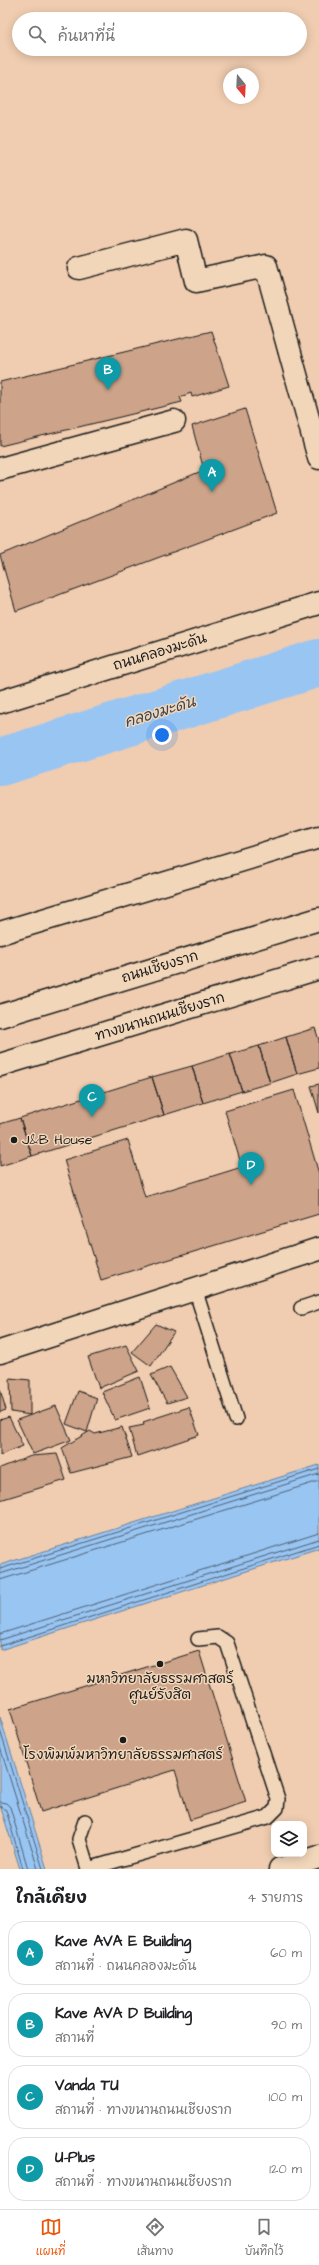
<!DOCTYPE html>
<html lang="th">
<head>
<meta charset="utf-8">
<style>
  body { margin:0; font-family:"Architects Daughter","Playpen Sans Thai",sans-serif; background:#f6f6f6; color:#202124 }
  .controls { position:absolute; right:12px; bottom:12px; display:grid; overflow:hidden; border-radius:8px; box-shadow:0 2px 10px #0003 }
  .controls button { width:36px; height:36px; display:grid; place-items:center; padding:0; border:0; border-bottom:1px solid #e0e0e0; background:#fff; color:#202124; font:20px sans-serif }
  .compass { position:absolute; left:223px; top:68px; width:36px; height:36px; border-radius:50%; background:#fff; box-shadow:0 2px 10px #0003; rotate:162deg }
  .you { position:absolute; left:162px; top:735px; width:14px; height:14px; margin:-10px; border:3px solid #fff; border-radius:50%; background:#1a73e8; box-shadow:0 0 0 6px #1a73e833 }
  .badge { display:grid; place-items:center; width:26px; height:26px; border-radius:50%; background:#ea580c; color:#fff; font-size:13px; font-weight:700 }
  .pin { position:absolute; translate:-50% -33px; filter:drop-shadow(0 1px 2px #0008) }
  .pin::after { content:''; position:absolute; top:21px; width:14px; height:12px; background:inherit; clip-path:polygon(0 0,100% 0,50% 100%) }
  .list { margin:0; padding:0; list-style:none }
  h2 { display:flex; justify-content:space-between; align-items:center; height:52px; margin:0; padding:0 16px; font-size:17px }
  h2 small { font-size:13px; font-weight:400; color:#757577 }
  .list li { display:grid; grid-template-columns:26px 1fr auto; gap:12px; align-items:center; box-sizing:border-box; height:64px; margin:0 8px 8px; padding:0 8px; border:1px solid #e0e0e0; border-radius:16px }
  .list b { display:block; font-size:15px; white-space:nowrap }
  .list p { margin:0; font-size:13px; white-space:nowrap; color:#757577 }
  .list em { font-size:13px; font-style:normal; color:#757577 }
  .icon { flex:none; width:22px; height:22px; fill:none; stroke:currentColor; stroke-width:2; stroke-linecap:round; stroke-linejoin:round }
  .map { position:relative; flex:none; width:319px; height:1869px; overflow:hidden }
  .search { position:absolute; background:#fff; box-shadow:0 2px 10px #0003; left:12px; right:12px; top:12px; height:44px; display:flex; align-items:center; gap:10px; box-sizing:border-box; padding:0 14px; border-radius:22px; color:#757577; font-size:15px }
  .sheet { height:340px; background:#fff }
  nav { display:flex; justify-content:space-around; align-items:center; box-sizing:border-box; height:56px; border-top:1px solid #e0e0e0; background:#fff; font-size:11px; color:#757577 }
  nav a { display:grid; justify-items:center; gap:2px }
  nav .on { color:#ea580c }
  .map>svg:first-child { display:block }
  .water { fill:#99c5f3; stroke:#67819d }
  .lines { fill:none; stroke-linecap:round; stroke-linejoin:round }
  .shore { stroke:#4e6072; stroke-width:1 }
  .river { stroke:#99c5f3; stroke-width:48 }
  .building { fill:#cda38a; stroke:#1c1c1c }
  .lane-casing { stroke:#1c1c1c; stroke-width:16 }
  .street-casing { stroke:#1c1c1c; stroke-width:25 }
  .secondary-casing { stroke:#1c1c1c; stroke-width:25 }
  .lane { stroke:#f2d6b9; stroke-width:13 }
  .street { stroke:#f2d6b9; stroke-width:22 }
  .secondary { stroke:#f2d6b9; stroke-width:22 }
  .poi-dot { fill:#1c1c1c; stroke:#f2d6b9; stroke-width:1.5 }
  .labels { text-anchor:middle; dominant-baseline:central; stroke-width:3; stroke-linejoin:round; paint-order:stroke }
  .street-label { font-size:14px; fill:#1c1c1c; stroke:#f2d6b9 }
  .poi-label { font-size:14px; fill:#1c1c1c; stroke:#f2d6b9 }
  .water-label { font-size:15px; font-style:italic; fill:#3b4652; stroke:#f2d6b9 }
</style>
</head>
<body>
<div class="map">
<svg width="319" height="1869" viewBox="0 0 319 1869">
  <rect width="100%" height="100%" fill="#f0cdb0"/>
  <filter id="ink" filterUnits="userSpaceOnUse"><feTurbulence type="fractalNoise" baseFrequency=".025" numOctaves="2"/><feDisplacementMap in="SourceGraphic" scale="8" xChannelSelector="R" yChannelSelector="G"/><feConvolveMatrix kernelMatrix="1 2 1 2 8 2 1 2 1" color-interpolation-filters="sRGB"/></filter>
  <g filter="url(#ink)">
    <path class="water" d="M 319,1465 L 319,1548 L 0,1650 L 0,1565 Z
      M 0,1717 L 47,1869 L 20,1869 L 0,1805 Z"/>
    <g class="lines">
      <path class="shore" d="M 0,1569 L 319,1469
        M 0,1574 L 319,1474
        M 0,1580 L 319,1481
        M 0,1634 L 319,1533
        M 0,1640 L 319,1539
        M 0,1646 L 319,1544
        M 0,1730 L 43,1869
        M 0,1747 L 38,1869
        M 0,1802 L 6,1803 L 10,1807 L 28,1869
        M 0,1807 L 6,1810 L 23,1869"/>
      <path class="river" d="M 0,762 L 319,663"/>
    </g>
    <path class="building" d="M 211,331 L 229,386 L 192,397 L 191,393 L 180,397 L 182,402 L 0,446 L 0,382 Z
      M 245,409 L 277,513 L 16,611 L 0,555 L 204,470 L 192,426 Z
      M 315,1028 L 319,1040 L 319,1068 L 297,1074 L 286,1037 Z
      M 286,1037 L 297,1074 L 270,1083 L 259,1046 Z
      M 259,1046 L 270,1083 L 242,1091 L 230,1054 Z
      M 230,1054 L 242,1091 L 203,1103 L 192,1066 Z
      M 192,1066 L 203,1103 L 164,1115 L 152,1077 Z
      M 152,1077 L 164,1115 L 32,1156 L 20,1118 Z
      M 319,1084 L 319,1113 L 311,1086 Z
      M 294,1090 L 319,1174 L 319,1214 L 101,1280 L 64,1160 L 128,1140 L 145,1197 L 242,1167 L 225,1111 Z
      M 20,1118 L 32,1156 L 0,1166 L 0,1124 Z
      M 156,1324 L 174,1332 L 151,1366 L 132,1352 Z
      M 126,1345 L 139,1371 L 99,1388 L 88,1357 Z
      M 170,1367 L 187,1397 L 167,1403 L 151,1375 Z
      M 140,1377 L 150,1408 L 115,1420 L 102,1392 Z
      M 10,1378 L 30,1380 L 30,1415 L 11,1412 Z
      M 0,1389 L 6,1410 L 0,1412 Z
      M 78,1391 L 97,1398 L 87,1432 L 66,1424 Z
      M 56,1406 L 71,1440 L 33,1454 L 17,1420 Z
      M 189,1407 L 199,1435 L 137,1456 L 129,1428 L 144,1425 L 143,1422 Z
      M 9,1417 L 23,1446 L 0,1455 L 0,1420 Z
      M 122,1427 L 132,1457 L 71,1473 L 62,1448 L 90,1431 L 95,1434 Z
      M 57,1454 L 66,1480 L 0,1500 L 0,1468 L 31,1456 Z
      M 199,1651 L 246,1802 L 190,1820 L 175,1770 L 41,1812 L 10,1709 Z"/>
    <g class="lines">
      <defs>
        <path id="lane" d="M 195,1289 L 236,1419
          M 301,1308 L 319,1302
          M 85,1821 L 79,1839 L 88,1869
          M 88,1869 L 268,1817 L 277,1808 L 278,1799 L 227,1643 L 218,1637 L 198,1639"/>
        <path id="street" d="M 79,268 L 186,240 L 196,281 L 266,266 L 319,458
          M 0,469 L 174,421
          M 0,702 L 319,603
          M 0,1352 L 319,1249
          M 280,1869 L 319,1857"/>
        <path id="secondary" d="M 0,933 L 319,837
          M 0,1016 L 319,919
          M 0,1065 L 319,968"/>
      </defs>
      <use href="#lane" class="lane-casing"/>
      <use href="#street" class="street-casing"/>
      <use href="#secondary" class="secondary-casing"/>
      <use href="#lane" class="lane"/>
      <use href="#street" class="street"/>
      <use href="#secondary" class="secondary"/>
    </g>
  </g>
  <g class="poi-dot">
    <circle cx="14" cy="1140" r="4"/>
    <circle cx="160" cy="1664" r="4"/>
    <circle cx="123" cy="1740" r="4"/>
  </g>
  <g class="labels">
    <g class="street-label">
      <text transform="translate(160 652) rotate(-17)">ถนนคลองมะดัน</text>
      <text transform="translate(160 967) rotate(-17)">ถนนเชียงราก</text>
      <text transform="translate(160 1017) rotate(-17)">ทางขนานถนนเชียงราก</text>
    </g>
    <g class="poi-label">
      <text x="22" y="1140" text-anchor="start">J&amp;B House</text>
      <text x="160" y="1679">มหาวิทยาลัยธรรมศาสตร์<tspan x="160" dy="16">ศูนย์รังสิต</tspan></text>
      <text x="123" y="1755">โรงพิมพ์มหาวิทยาลัยธรรมศาสตร์</text>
    </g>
    <g class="water-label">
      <text transform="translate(160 712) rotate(-17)">คลองมะดัน</text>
    </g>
  </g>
</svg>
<div class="controls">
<button><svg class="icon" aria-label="layers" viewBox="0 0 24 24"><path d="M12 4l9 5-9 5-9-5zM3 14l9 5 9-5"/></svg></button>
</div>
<svg class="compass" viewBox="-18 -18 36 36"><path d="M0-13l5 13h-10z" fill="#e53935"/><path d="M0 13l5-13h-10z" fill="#757577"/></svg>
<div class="you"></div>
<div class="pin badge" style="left:212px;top:492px;background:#0f9aa8">A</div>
<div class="pin badge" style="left:108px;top:390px;background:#0f9aa8">B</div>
<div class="pin badge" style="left:92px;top:1117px;background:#0f9aa8">C</div>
<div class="pin badge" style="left:251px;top:1185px;background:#0f9aa8">D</div>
<div class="search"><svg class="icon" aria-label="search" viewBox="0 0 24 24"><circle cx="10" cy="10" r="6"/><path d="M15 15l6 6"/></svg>ค้นหาที่นี่</div>
</div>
<section class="sheet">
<h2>ใกล้เคียง<small>4 รายการ</small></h2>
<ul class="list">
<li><span class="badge" style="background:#0f9aa8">A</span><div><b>Kave AVA E Building</b><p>สถานที่ · ถนนคลองมะดัน</p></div><em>60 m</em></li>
<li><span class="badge" style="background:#0f9aa8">B</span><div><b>Kave AVA D Building</b><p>สถานที่</p></div><em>90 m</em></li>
<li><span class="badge" style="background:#0f9aa8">C</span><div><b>Vanda TU</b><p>สถานที่ · ทางขนานถนนเชียงราก</p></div><em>100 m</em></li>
<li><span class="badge" style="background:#0f9aa8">D</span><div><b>U-Plus</b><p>สถานที่ · ทางขนานถนนเชียงราก</p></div><em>120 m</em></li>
</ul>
</section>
<nav>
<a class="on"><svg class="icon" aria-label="map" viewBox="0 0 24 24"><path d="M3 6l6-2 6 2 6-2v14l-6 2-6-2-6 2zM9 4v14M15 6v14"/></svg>แผนที่</a>
<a><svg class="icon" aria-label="directions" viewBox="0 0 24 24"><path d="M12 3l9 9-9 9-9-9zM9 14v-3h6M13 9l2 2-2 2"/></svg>เส้นทาง</a>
<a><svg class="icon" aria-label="saved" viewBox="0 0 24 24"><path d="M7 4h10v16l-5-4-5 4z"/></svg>บันทึกไว้</a>
</nav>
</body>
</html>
